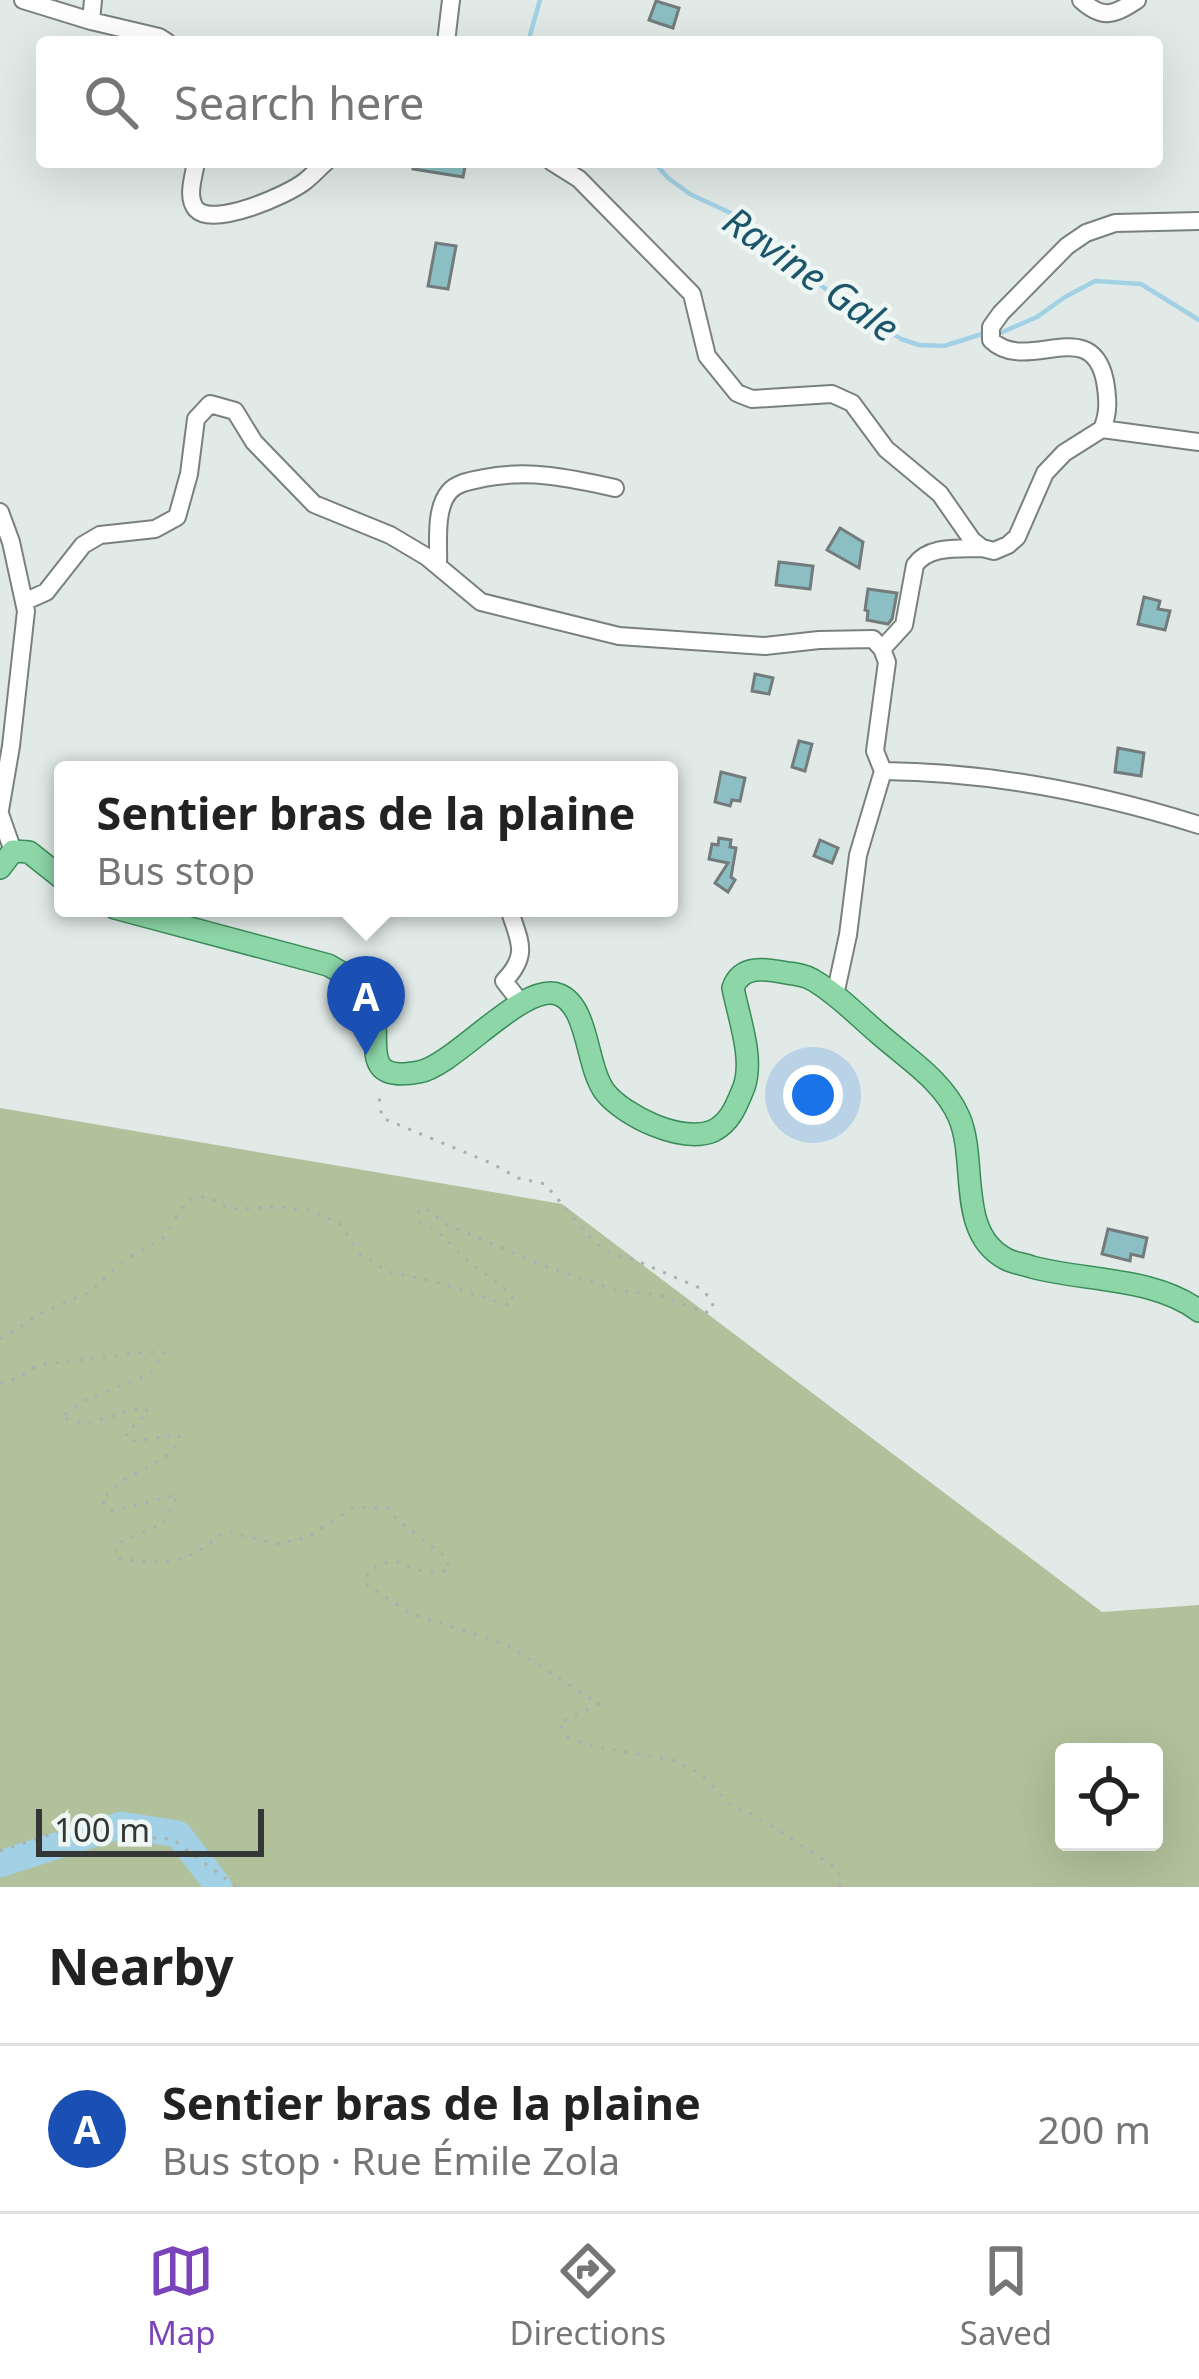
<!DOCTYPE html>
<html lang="en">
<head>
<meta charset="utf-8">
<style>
  body { margin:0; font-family:"Noto Sans",sans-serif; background:#f2f2f2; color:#222 }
  .controls { position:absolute; right:36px; bottom:36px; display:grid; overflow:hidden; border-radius:12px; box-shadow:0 12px 48px #0002 }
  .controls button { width:108px; height:108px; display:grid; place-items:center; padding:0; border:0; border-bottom:3px solid #e0e0e0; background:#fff; color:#222; font:60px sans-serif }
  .scale { position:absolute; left:36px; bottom:30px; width:228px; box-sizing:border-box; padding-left:12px; border:6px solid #333736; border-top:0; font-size:33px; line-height:42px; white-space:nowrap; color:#333736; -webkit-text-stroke:9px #eef7f4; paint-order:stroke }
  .you { position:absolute; left:813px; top:1095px; width:42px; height:42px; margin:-30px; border:9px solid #fff; border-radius:50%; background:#1a73e8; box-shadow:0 0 0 18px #1a73e833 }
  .badge { display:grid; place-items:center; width:78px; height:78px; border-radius:50%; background:#7b43ba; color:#fff; font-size:39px; font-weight:700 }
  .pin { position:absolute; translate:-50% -99px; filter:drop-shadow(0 3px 6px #0008) }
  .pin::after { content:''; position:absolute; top:63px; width:42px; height:36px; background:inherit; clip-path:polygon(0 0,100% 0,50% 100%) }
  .popup { position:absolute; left:54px; top:761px; width:624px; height:156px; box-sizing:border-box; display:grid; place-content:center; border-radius:12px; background:#fff; filter:drop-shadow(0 3px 9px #0005); font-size:39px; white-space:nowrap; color:#767676 }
  .popup b { font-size:45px; color:#222 }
  .popup::after { content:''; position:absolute; left:50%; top:100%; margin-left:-24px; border:24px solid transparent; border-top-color:#fff }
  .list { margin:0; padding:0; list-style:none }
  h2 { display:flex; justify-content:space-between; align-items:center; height:156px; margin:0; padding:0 48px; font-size:51px }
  h2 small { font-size:39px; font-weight:400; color:#767676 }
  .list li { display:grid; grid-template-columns:78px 1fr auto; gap:36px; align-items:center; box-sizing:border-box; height:168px; padding:0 48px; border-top:3px solid #e0e0e0 }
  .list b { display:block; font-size:45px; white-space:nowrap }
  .list p { margin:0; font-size:39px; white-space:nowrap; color:#767676 }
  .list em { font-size:39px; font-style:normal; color:#767676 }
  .icon { flex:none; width:66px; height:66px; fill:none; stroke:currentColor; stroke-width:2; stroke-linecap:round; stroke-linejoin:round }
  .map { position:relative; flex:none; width:1199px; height:1887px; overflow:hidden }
  .search { position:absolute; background:#fff; box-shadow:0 12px 48px #0002; left:36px; right:36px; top:36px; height:132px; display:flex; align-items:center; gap:30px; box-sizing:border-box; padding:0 42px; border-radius:12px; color:#767676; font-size:45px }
  .sheet { height:324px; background:#fff }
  nav { display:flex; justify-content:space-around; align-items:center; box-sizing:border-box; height:168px; border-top:3px solid #e0e0e0; background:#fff; font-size:33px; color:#767676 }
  nav a { display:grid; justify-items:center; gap:6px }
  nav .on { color:#7b43ba }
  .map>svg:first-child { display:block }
  .green { fill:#b0c19b; fill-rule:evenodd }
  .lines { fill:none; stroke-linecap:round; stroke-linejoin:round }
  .stream { stroke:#a2d0e4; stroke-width:4.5 }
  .river { stroke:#a2d0e4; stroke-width:27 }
  .building { fill:#8bbfc3; stroke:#737b7c; stroke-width:3 }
  .minor-casing { stroke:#79817e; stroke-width:20 }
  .major-casing { stroke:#3b8c5a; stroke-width:24 }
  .path { stroke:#a9b0ae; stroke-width:3; stroke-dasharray:3 9; stroke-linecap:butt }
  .minor { stroke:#fff; stroke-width:16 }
  .major { stroke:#8cd6a7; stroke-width:21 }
  .labels { text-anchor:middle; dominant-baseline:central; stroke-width:9; stroke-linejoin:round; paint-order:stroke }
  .water-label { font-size:39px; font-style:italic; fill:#1d566b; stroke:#eef7f4 }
</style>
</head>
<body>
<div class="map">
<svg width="1199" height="1887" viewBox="0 0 1199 1887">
  <rect width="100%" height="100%" fill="#e1eae7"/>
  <path class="green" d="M 0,1108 L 562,1204 L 1102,1612 L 1199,1605 L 1199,1887 L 0,1887 ZM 1064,1752 L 1154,1752 L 1154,1842 L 1064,1842 Z"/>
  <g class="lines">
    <path class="stream" d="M 528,42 L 540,0
      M 654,162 L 668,178 L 690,194 L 752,223 L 814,281 L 901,339 L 919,345 L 944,346 L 982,334
      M 998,334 L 1037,317 L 1065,297 L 1095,281 L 1141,284 L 1199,320"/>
    <path class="river" d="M 0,1864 L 121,1825 L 178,1834 L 219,1887"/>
  </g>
  <path class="building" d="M 656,1 L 679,8 L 673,28 L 649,20 Z
    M 414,162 L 466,162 L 463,177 L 413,169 Z
    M 436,243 L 456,246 L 448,289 L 428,286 Z
    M 840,528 L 863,542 L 859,568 L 827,550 Z
    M 779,562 L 813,566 L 810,589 L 776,585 Z
    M 868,589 L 897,593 L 892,619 L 888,624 L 867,620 L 868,611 L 865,610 Z
    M 1144,597 L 1160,601 L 1158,609 L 1170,611 L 1165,630 L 1138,624 Z
    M 755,674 L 773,678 L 769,694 L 752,691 Z
    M 799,741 L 812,744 L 805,771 L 792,767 Z
    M 1118,748 L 1144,753 L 1141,776 L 1115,772 Z
    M 721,772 L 745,778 L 740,801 L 732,800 L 730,806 L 715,802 Z
    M 719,838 L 731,840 L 730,847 L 736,848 L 731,877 L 735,880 L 728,892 L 715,883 L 728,863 L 709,859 L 712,844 L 718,845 Z
    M 820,840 L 838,848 L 832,863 L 814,856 Z
    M 1108,1229 L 1147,1238 L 1143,1257 L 1131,1254 L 1130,1261 L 1102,1254 Z"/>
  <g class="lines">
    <defs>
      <path id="minor" d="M 23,0 L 91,21 L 159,37 L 167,42
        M 1081,0 C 1103,20 1114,15 1137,0
        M 91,21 L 93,0
        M 446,42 L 451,0
        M 196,162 C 194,176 186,197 196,209 C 213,228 287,195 304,182 C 312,176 319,168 326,162
        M 552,162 L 579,179 L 692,294 L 707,356 L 737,393 L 752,399 L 832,394 L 852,403 L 886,449 L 940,494 L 972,540 L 982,548 L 994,551 L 1008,545 L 1017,537 L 1045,473 L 1064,453 L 1102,429 L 1199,442
        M 1102,429 C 1109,413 1108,399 1105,381 C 1091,313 1027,375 991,340 L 991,327 L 1001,313 L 1067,246 L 1086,233 L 1115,223 L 1199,221
        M 0,512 L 11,542 L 26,611 L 11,746 L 0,810
        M 438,566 C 439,545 434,510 449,492 C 457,482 472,481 484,478 C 529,469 570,478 615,488
        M 26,601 L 46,592 L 83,545 L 100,535 L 155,529 L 177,517 L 189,474 L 196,419 L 210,404 L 235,411 L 254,442 L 314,504 L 390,535 L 427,557 L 481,602 L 619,636 L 765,646 L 819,640 L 873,639 L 882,649 L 887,662 L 875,751 L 883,771 L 858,855 L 848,935 L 835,995
        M 882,649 L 904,625 L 915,565 C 929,545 958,549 982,548
        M 883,771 C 990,772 1097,793 1199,825
        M 0,814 L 13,851
        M 509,908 C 518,940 531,953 504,981 L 521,1003"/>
      <path id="major" d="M 0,868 L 13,851 L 29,852 L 63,879
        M 115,908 L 328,965 C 344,974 362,982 370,1000 C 386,1036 354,1084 419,1072 C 456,1065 525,979 560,995 C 589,1008 586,1067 605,1092 C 624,1116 682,1144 713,1131 C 731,1122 737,1104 744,1087 C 754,1058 739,1019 733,988 C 741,964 766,969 787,973 C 796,974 805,975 813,980 C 837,994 856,1014 877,1032 C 906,1058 943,1080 959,1117 C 978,1161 956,1233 1006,1259 C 1013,1263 1024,1264 1032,1267 C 1083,1281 1155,1277 1199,1311"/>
    </defs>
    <use href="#minor" class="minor-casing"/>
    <use href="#major" class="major-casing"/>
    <path class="path" d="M 0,1339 L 40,1314 L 90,1292 L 119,1264 L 164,1237 L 185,1204 L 196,1197 L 208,1197 L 230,1209 L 280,1207 L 310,1210 L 340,1224 L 360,1254 L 389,1272 L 433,1281 L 508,1305 L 514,1301 L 509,1292 L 468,1261 L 439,1233 L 420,1222 L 417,1216 L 420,1208 L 428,1210 L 446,1224 L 539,1264 L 615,1290 L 659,1295 L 705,1313 L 714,1308 L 710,1298 L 700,1288 L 635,1260 L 613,1254 L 594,1242 L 545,1184 L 518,1178 L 491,1163 L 382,1118 L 379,1097
      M 0,1383 L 18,1378 L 38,1365 L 148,1352 L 165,1353 L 148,1375 L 85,1400 L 61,1417 L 85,1424 L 142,1407 L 149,1412 L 126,1433 L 130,1442 L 179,1434 L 179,1442 L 166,1457 L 122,1481 L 101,1500 L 110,1511 L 177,1495 L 164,1523 L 117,1544 L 116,1559 C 167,1563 184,1567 225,1531 L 277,1544 L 309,1537 L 354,1507 L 388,1508 L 396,1519 L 447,1558 L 449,1571 C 440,1571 428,1572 418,1570 C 392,1563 403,1556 371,1568 L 364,1583 L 410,1613 L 507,1645 L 599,1704 L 559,1723 L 568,1737 L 588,1745 L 672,1760 L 698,1772 L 733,1807 L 753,1814 L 838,1869 L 840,1887
      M 0,1851 L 58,1832 L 172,1839 L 237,1887"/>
    <use href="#minor" class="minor"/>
    <use href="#major" class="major"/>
  </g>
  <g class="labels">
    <g class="water-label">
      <text transform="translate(812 273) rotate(35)">Ravine Gale</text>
    </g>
  </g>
</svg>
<div class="controls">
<button><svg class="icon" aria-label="locate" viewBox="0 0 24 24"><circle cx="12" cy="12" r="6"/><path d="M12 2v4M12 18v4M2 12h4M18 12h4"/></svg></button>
</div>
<div class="scale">100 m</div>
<div class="you"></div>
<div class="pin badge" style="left:366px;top:1055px;background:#1a4fb4">A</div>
<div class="popup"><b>Sentier bras de la plaine</b>Bus stop</div>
<div class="search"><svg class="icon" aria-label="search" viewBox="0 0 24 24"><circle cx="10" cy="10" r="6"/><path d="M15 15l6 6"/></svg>Search here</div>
</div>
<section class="sheet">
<h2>Nearby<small></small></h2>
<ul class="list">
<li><span class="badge" style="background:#1a4fb4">A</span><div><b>Sentier bras de la plaine</b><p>Bus stop · Rue Émile Zola</p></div><em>200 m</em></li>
</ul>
</section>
<nav>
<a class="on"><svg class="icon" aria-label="map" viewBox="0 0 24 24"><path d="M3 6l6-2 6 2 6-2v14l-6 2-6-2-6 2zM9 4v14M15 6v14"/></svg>Map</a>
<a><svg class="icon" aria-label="directions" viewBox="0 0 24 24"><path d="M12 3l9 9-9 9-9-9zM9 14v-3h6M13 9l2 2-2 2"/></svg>Directions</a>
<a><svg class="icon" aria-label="saved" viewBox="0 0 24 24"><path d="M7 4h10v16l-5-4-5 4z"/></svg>Saved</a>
</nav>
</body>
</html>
